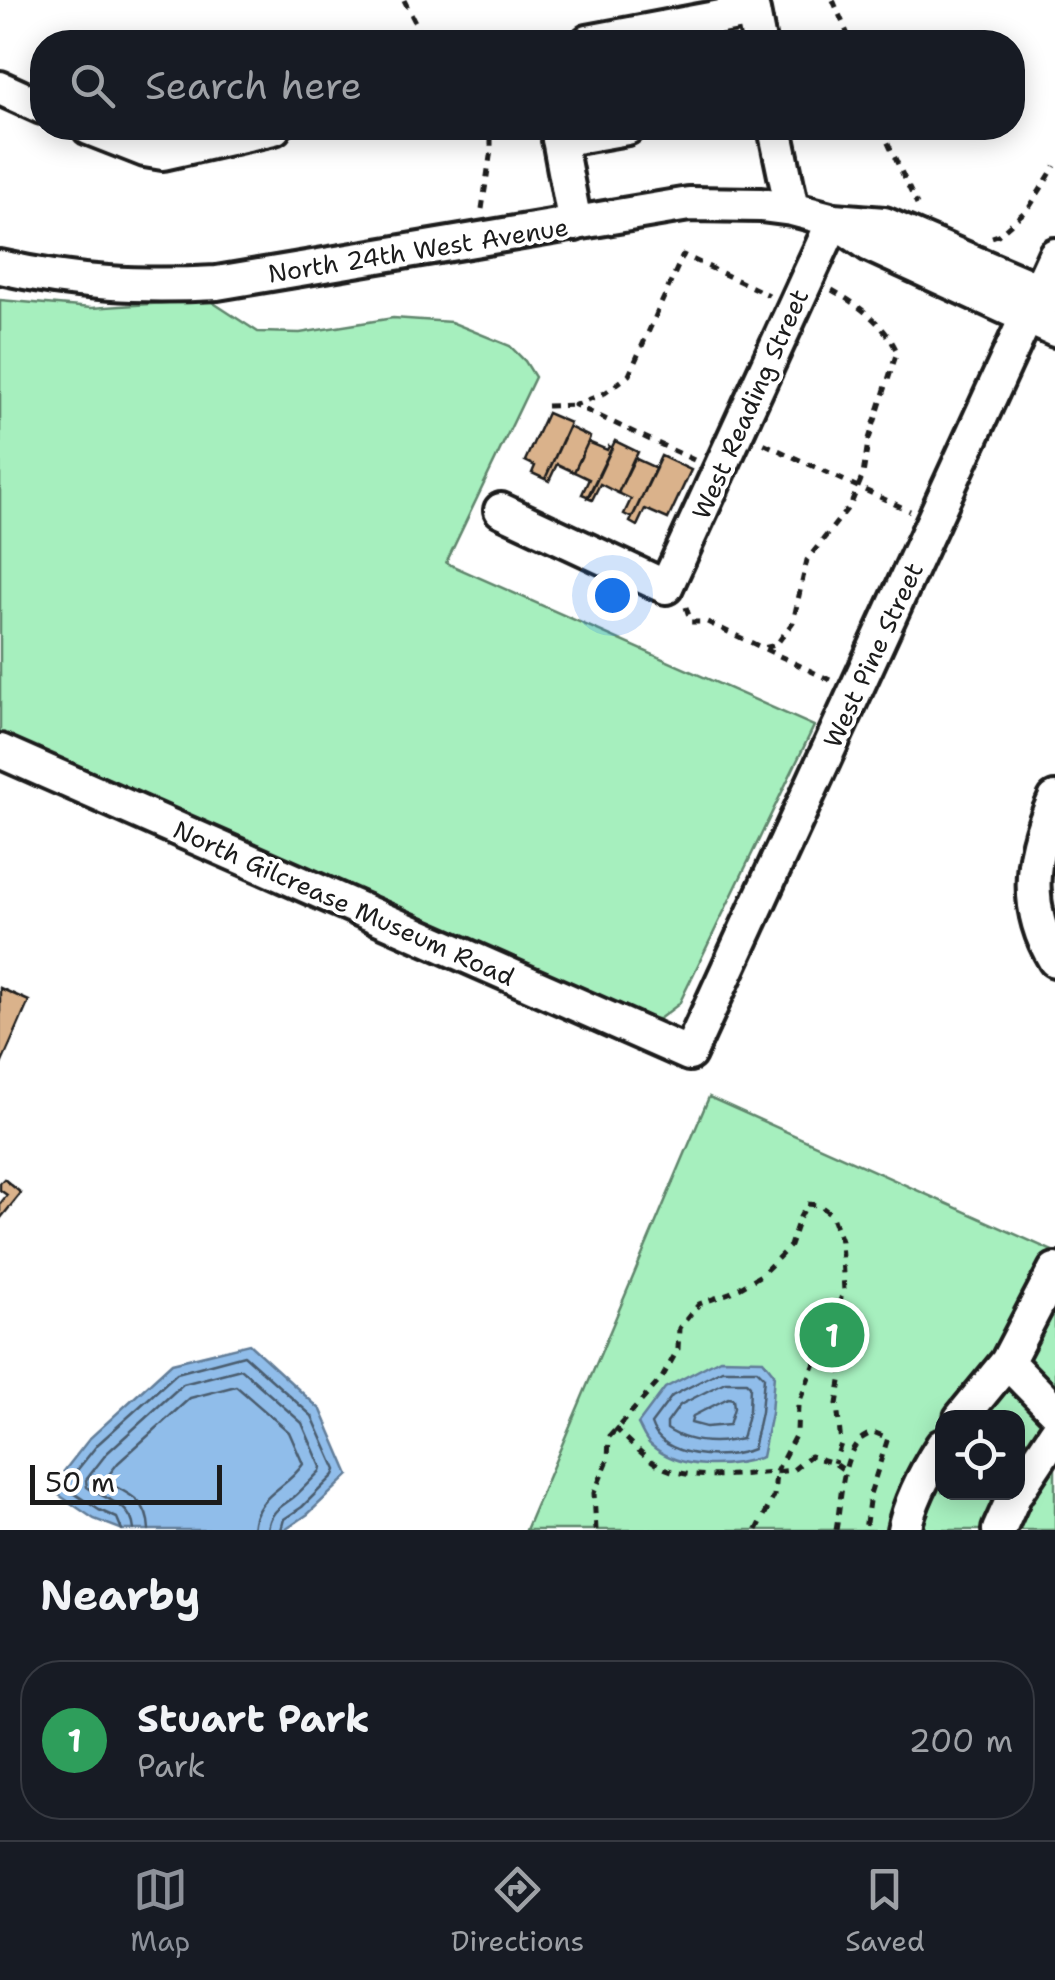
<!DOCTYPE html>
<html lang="en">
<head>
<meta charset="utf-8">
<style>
  body { margin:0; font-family:"Shantell Sans",sans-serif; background:#20242c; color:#f1f3f6 }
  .controls { position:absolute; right:30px; bottom:30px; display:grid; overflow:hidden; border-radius:20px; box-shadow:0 5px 25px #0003 }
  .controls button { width:90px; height:90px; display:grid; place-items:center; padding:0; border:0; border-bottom:2px solid #363941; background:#171b24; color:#f1f3f6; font:50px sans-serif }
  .scale { position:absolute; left:30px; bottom:25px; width:192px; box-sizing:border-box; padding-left:10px; border:5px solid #1c1c1c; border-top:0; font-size:28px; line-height:35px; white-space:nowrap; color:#1c1c1c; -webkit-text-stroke:8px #fff; paint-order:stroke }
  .you { position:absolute; left:612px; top:595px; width:35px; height:35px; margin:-25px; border:8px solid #fff; border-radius:50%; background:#1a73e8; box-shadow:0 0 0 15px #1a73e833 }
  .badge { display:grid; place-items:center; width:65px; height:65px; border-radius:50%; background:#8c9099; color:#fff; font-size:32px; font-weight:700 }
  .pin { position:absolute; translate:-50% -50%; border:5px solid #fff; box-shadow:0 2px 10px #0006 }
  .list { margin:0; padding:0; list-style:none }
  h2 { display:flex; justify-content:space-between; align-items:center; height:130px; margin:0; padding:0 40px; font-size:42px }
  h2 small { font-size:32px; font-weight:400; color:#9ea1a6 }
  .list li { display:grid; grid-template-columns:65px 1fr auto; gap:30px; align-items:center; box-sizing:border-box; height:160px; margin:0 20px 20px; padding:0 20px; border:2px solid #363941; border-radius:40px }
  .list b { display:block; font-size:38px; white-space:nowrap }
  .list p { margin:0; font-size:32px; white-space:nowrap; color:#9ea1a6 }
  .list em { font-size:32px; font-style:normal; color:#9ea1a6 }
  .icon { flex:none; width:55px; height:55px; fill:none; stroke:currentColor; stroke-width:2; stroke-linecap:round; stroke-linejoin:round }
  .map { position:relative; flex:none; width:1055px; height:1530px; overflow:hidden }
  .search { position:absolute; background:#171b24; box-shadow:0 5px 25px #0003; left:30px; right:30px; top:30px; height:110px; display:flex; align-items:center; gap:25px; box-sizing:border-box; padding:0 35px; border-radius:40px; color:#9ea1a6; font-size:38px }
  .sheet { height:310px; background:#171b24 }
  nav { display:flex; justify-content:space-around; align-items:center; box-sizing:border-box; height:140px; border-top:2px solid #363941; background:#171b24; font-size:28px; color:#9ea1a6 }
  nav a { display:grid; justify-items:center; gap:5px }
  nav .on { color:#8c9099 }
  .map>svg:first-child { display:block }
  .green { fill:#a6efbe; stroke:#61866d; stroke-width:2.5; fill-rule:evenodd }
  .water { fill:#90bdea; stroke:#627d98; stroke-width:2.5 }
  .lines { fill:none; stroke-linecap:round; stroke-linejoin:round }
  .shore { stroke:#4a5c6e; stroke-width:2.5 }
  .building { fill:#dab28b; stroke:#1c1c1c; stroke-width:2.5 }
  .minor-casing { stroke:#1c1c1c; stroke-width:40 }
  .path { stroke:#1c1c1c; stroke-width:5; stroke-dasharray:8 8; stroke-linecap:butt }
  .minor { stroke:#fff; stroke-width:32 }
  .labels { text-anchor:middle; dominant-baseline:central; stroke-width:8; stroke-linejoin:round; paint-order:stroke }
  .street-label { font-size:25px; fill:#1c1c1c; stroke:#fff }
</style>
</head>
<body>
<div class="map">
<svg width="1055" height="1530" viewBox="0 0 1055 1530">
  <rect width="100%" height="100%" fill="#fff"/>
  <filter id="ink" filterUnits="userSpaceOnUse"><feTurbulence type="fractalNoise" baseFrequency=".01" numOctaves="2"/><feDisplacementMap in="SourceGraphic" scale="20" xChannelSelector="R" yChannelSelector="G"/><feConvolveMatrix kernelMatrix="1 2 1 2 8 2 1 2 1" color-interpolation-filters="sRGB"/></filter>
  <g filter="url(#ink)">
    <path class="green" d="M 0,300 L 91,308 L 209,300 L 258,332 L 300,333 L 393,318 L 451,322 L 510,346 L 525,361 L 535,377 L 446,563 L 814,726 L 679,1004 L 659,1019 L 631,1018 L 0,734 Z
      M 709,1097 L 1055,1252 L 1055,1530 L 526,1530 ZM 942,1418 L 1018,1418 L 1018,1492 L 942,1492 Z"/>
    <path class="water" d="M 249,1344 L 321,1410 L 349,1475 L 308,1514 L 285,1530 L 123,1530 L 94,1519 L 50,1489 L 90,1438 L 172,1363 Z
      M 720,1359 L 763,1360 L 774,1374 L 771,1413 L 762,1457 C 728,1468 680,1471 651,1445 C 645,1440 642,1431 638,1424 L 665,1388 Z"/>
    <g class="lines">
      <path class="shore" d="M 722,1370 L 757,1370 L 764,1377 L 761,1412 L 753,1449 C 724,1461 661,1458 651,1424 L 672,1396 Z
        M 725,1382 L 746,1382 L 750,1386 L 749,1410 L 742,1439 C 716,1444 689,1444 667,1429 L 667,1423 L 680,1405 Z
        M 728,1398 L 733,1399 L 734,1408 L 729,1425 L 706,1427 L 691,1423 L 693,1416 Z
        M 122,1530 L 117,1518 L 99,1510 L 69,1490 L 67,1483 L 98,1444 L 177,1373 L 244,1355 L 312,1416 L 336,1470 L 334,1475 L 302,1507 L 284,1519 L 281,1530
        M 134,1530 C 132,1504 106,1500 87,1487 L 86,1480 L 107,1453 L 183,1384 L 241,1369 L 302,1423 L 321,1467 L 320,1471 C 311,1480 303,1489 294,1497 C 280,1508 270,1511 268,1530
        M 149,1530 C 148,1501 131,1495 108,1483 L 107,1477 L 118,1463 L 190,1398 L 236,1386 L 289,1432 L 303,1464 C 286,1490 255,1494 253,1530"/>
    </g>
    <path class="building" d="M 547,413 L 570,423 L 545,479 L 532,473 L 535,466 L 525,461 Z
      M 569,427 L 590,437 L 588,442 L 574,472 L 557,464 L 549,481 L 545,479 Z
      M 615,441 L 638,452 L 618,493 L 600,484 L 592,500 L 587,498 Z
      M 588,442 L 607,450 L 609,446 L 612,448 L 589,497 L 582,494 L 589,479 L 574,472 Z
      M 661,456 L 691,470 L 668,519 L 645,509 L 637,526 L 630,522 Z
      M 634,458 L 656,468 L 632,518 L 624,514 L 631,499 L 618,493 Z
      M 0,988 L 29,1001 L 0,1067 Z
      M 4,1179 L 21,1193 L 0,1219 L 0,1204 L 7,1195 L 0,1190 L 0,1183 Z"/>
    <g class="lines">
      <defs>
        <path id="minor" d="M 588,42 L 753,11 L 759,42
          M 0,88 L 42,107
          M 89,128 L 145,150 L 163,153 L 274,128
          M 557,128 L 575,224
          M 775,128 L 792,209
          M 559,140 L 627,128
          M 838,223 L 870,245 L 1055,330
          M 0,267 C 76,284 140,287 217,283 L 689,204 L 761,205 L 792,209 L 834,220 L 884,224 L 1055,297
          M 501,510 L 666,587 L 834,220
          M 0,751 L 689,1054 L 1055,255
          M 1055,799 C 1030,853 1023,908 1055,960
          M 1007,1362 L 1055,1411
          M 961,1418 L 1007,1362 L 1055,1270
          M 1018,1490 L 1055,1434
          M 904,1530 C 910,1501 926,1471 942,1446
          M 999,1530 L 1016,1492"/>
      </defs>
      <use href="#minor" class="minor-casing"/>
      <path class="path" d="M 404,0 L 425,42
        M 833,0 L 851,42
        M 881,128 L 917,205
        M 482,209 L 491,150 L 491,128
        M 992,237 L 998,235 L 1029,208 L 1055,166
        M 832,290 C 857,304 886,325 897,352 L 868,442 L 863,475 L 858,487 L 910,511
        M 547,406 L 575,405
        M 694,460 L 575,405 L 605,393 L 629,375 L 683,255 L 769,295
        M 686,607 L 691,622 L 707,622 L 763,648 L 776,645 L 793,622 L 807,560 L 851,504 L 858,487 L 763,443
        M 765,649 L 832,681
        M 828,1336 L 842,1376 L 837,1404 L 841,1444 L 834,1463
        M 615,1428 C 631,1442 650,1465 672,1471 C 704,1480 743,1474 776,1472 L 797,1432 L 798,1405 L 827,1334
        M 596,1530 L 594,1493 L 608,1460 L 609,1437 L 662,1378 L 678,1349 L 679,1328 L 699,1304 L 732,1292 L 761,1275 L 790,1246 L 799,1219 L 807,1204 L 819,1205 L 831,1214 L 841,1241 L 844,1291 L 826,1335
        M 757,1530 L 774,1496 L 776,1472 L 793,1470 L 810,1456 L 834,1463 L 844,1470
        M 836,1530 C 841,1505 841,1459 859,1441 C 862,1437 868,1435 873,1432 L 888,1438 L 870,1494 L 865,1530"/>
      <use href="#minor" class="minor"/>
    </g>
  </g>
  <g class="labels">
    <g class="street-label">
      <text transform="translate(418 250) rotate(-9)">North 24th West Avenue</text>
      <text transform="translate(750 404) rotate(-66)">West Reading Street</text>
      <text transform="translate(873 655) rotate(-65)">West Pine Street</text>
      <text transform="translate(344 903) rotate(24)">North Gilcrease Museum Road</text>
    </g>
  </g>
</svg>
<div class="controls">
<button><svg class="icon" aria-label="locate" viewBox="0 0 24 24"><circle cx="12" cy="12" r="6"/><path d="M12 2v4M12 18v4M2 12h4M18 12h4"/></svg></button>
</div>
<div class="scale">50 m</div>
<div class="you"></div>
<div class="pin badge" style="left:832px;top:1335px;background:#2e9e5b">1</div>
<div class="search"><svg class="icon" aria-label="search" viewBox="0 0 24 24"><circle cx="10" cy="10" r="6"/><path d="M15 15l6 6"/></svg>Search here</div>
</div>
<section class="sheet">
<h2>Nearby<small></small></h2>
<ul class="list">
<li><span class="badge" style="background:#2e9e5b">1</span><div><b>Stuart Park</b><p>Park</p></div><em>200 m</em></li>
</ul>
</section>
<nav>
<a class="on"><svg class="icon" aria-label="map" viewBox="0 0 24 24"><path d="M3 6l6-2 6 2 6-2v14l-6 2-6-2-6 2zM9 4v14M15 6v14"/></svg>Map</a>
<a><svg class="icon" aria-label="directions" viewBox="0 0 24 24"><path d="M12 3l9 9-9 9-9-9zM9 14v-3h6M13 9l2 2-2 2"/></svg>Directions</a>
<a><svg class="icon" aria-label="saved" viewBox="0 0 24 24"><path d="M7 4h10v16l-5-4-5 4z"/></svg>Saved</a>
</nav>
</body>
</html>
